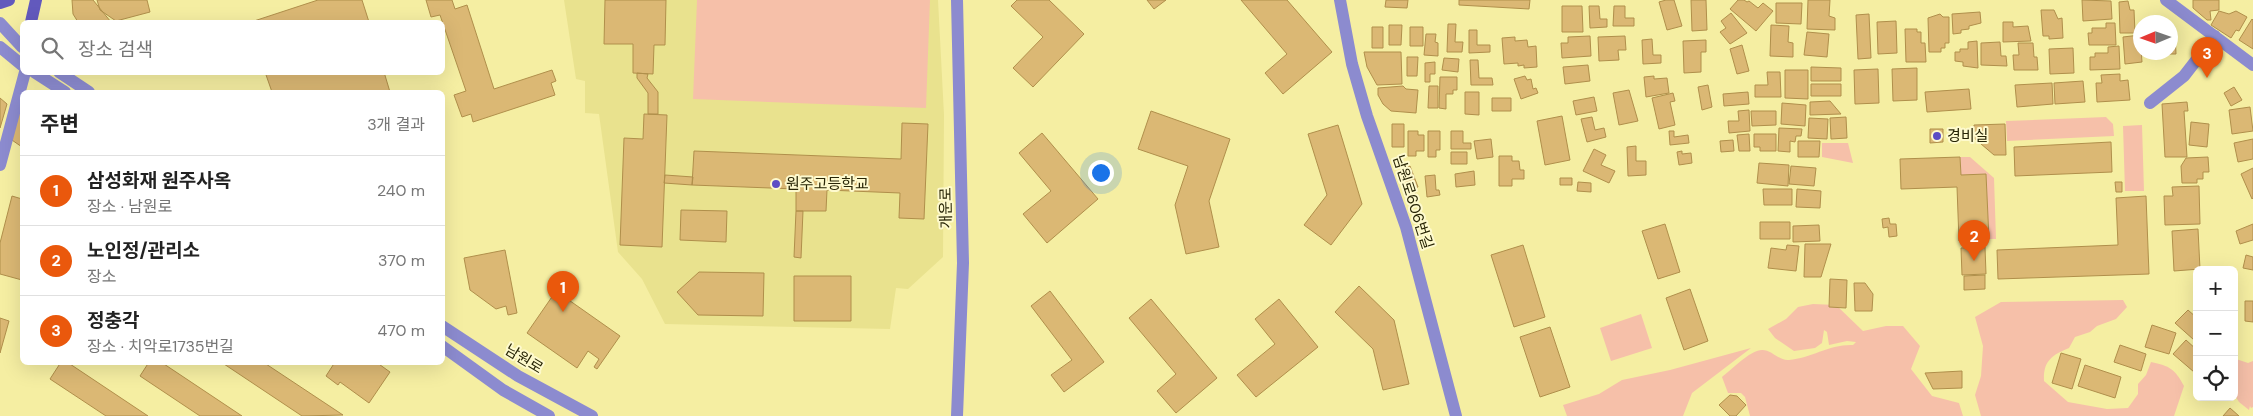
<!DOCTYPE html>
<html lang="ko">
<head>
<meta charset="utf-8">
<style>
  body { margin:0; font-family:"DM Sans","Noto Sans KR",sans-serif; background:#f2f2f2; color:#222 }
  .controls { position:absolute; right:15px; bottom:15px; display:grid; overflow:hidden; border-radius:8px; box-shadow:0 5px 20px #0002 }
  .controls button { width:45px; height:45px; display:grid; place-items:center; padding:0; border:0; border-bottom:1px solid #e0e0e0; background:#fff; color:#222; font:25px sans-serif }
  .compass { position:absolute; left:2133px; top:15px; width:45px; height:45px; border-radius:50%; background:#fff; box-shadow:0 5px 20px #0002; rotate:268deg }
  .you { position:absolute; left:1100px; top:172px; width:18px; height:18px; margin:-12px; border:4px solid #fff; border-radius:50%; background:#1a73e8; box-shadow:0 0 0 8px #1a73e833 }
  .badge { display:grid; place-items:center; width:32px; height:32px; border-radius:50%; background:#ea580c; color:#fff; font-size:16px; font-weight:700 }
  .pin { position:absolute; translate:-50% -41px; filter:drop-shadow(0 1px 2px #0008) }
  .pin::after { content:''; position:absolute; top:26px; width:18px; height:15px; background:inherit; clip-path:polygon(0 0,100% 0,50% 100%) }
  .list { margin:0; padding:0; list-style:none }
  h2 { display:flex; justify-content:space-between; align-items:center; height:65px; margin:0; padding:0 20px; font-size:21px }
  h2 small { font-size:16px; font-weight:400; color:#767676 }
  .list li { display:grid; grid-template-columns:32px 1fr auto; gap:15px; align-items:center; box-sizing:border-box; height:70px; padding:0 20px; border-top:1px solid #e0e0e0 }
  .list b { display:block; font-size:19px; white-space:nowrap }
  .list p { margin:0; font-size:16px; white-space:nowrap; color:#767676 }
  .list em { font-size:16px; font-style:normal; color:#767676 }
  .icon { flex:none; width:28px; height:28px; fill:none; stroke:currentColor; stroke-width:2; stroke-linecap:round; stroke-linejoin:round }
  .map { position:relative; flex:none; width:2253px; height:416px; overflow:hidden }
  .search { position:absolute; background:#fff; box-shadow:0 5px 20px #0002; left:20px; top:20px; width:425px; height:55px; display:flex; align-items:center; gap:12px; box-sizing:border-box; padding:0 18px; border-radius:8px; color:#767676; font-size:19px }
  .panel { position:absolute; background:#fff; box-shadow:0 5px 20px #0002; left:20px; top:90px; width:425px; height:275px; border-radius:8px }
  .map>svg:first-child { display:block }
  .built { fill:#e9e28e }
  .green { fill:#f6c0a9 }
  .building { fill:#dbb874; stroke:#b08f4b }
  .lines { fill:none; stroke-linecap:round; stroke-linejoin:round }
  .minor { stroke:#8c8bcf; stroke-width:12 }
  .tertiary { stroke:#8c8bcf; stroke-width:12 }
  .secondary { stroke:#6259bd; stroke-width:12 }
  .poi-dot { fill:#5c4cc4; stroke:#feface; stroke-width:2 }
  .labels { text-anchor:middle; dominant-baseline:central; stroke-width:4; stroke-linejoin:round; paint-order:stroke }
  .poi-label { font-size:15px; fill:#272405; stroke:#feface; text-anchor:start }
  .street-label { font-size:15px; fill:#272405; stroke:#feface }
</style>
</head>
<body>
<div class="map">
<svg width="2253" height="416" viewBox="0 0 2253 416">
  <rect width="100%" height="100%" fill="#f5eea2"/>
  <path class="built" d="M 564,0 L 938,0 L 944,115 L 943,257 L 908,289 L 896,288 L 890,329 L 665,324 L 642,279 L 618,252 L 599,114 L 585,113 L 585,81 L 576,79 Z"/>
  <path class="green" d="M 697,0 L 930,0 L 926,108 L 693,99 Z
    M 2106,117 L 2113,124 L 2114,136 L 2007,141 L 2006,121 Z
    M 2142,125 L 2144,191 L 2125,191 L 2123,126 Z
    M 1822,143 L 1848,143 L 1853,163 L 1822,157 Z
    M 1960,157 L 1970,157 L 1994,178 L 1996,239 L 1989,239 L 1986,174 L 1961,175 Z
    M 2123,300 L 2127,307 L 2116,319 L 2097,326 L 2090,332 L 2075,337 L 2069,348 C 2052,355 2043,361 2044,381 L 2068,402 L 2107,409 L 2128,408 L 2138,394 L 2138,384 L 2146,375 L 2151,362 C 2170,366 2175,369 2184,386 L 2174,416 L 1981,416 L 1975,395 L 1981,376 L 1983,346 L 1975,317 L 2001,302 Z
    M 1813,304 L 1836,305 L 1863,331 L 1886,326 L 1903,326 L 1920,346 L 1911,369 L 1932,396 L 1959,403 L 1963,416 L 1750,416 L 1745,397 L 1741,393 L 1728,393 L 1722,377 C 1731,370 1747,354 1757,351 C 1770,346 1777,361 1789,360 C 1811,358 1830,344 1853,345 L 1856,342 L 1847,341 L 1829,345 L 1827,332 L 1824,330 L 1822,343 L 1815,348 L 1794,351 L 1775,338 L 1768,329 L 1786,319 L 1798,307 Z
    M 1641,314 L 1652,348 L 1611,361 L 1600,328 Z
    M 1751,348 L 1692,393 L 1683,416 L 1567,416 L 1563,405 L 1599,394 L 1622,380 L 1670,370 Z
    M 2236,359 L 2248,363 L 2253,361 L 2253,407 L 2251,408 L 2250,406 L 2249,410 L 2239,402 L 2234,394 Z"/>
  <path class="building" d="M 72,0 L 93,0 L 111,22 L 78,22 L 73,14 Z
    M 97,0 L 147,0 L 150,12 L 116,21 L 100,10 Z
    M 318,0 L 362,0 L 369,22 L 251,22 Z
    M 426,0 L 452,0 L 455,9 L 467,5 L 494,89 L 552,70 L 556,81 L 551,83 L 555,95 L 473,122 L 471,114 L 462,117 L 454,95 L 466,91 L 440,15 L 431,17 Z
    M 605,0 L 666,0 L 665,45 L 654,45 L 653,74 L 633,73 L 633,44 L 604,44 Z
    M 1017,0 L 1049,0 L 1084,34 L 1033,87 L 1013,68 L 1043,37 L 1011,6 Z
    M 1147,0 L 1166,0 L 1154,9 Z
    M 1241,0 L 1287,0 L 1332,52 L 1283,94 L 1265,73 L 1287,54 Z
    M 1386,0 L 1408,0 L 1407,8 L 1385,7 Z
    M 1459,0 L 1530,0 L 1529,9 L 1459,5 Z
    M 1666,0 L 1674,0 L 1682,26 L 1667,30 L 1659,2 Z
    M 1691,0 L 1706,0 L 1707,30 L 1692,31 Z
    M 1738,0 L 1744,0 L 1747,2 L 1749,1 L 1758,8 L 1763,3 L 1773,11 L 1756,31 L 1730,9 Z
    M 1808,0 L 1830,0 L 1829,16 L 1835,18 L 1835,30 L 1807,29 Z
    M 2082,0 L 2111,1 L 2112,19 L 2083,21 Z
    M 2193,0 L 2219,0 L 2219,10 L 2210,11 L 2211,20 L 2207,20 L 2193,8 Z
    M 2128,1 L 2130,10 L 2134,10 L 2135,33 L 2120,33 L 2119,2 Z
    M 1776,3 L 1802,3 L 1801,24 L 1776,23 Z
    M 1562,6 L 1582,6 L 1583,32 L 1562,32 Z
    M 1589,6 L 1599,6 L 1600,19 L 1607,19 L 1607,27 L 1590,28 Z
    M 1614,6 L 1625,6 L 1625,18 L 1634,18 L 1634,26 L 1613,26 Z
    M 2041,10 L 2054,10 L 2058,19 L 2062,18 L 2063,38 L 2049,39 L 2049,36 L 2043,36 Z
    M 2219,11 L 2229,14 L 2236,11 L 2247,17 L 2239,31 L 2236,30 L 2231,38 L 2211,25 Z
    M 1980,12 L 1981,23 L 1969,26 L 1969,29 L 1961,30 L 1961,33 L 1953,34 L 1952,14 Z
    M 1731,13 L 1747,33 L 1730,44 L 1720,32 L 1726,28 L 1721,21 Z
    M 1869,14 L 1871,58 L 1858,59 L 1856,15 Z
    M 1940,14 L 1943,17 L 1949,17 L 1949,43 L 1945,43 L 1945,48 L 1941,48 L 1941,52 L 1929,52 L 1928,18 Z
    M 2252,19 L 2253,20 L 2253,49 L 2239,40 Z
    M 1896,21 L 1897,53 L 1878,54 L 1877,22 Z
    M 2003,22 L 2013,22 L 2013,27 L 2028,26 L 2031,41 L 2003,42 Z
    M 2106,23 L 2115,23 L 2116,45 L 2089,45 L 2088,33 L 2092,33 L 2092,28 L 2106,28 Z
    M 1448,24 L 1456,24 L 1455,42 L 1463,42 L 1462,52 L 1447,52 Z
    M 1389,25 L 1402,25 L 1401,45 L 1389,45 Z
    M 1771,25 L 1789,26 L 1788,42 L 1793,43 L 1793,57 L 1770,56 Z
    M 1372,27 L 1383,27 L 1383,48 L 1372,48 Z
    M 1410,27 L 1423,27 L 1423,46 L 1410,46 Z
    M 1905,29 L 1917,29 L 1917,32 L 1921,32 L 1921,43 L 1925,43 L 1926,62 L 1906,62 Z
    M 1469,30 L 1477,30 L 1477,45 L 1490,45 L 1490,52 L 1469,53 Z
    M 2170,31 L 2175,31 L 2176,54 L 2161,54 L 2161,52 L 2170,52 Z
    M 1807,32 L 1829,34 L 1827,57 L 1804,55 Z
    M 1426,34 L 1436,34 L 1435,42 L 1438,43 L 1438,56 L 1424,55 Z
    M 2140,35 L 2142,62 L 2125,64 L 2123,37 Z
    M 1590,36 L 1591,56 L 1562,58 L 1561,43 L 1568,43 L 1568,37 Z
    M 1625,36 L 1626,50 L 1618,50 L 1619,60 L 1599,61 L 1598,37 Z
    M 1515,37 L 1515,41 L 1527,40 L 1528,47 L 1536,46 L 1537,67 L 1524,68 L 1524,65 L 1518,66 L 1518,63 L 1504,64 L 1502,38 Z
    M 1652,39 L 1653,55 L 1661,55 L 1661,63 L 1643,64 L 1642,40 Z
    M 1706,40 L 1706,52 L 1701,52 L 1701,72 L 1684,73 L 1683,41 Z
    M 1977,41 L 1978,68 L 1963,66 L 1963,62 L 1955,61 L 1955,52 L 1960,52 L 1960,49 L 1968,49 L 1968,42 Z
    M 2000,42 L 2001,56 L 2006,56 L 2007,66 L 1981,65 L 1981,43 Z
    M 2018,43 L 2033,43 L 2034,57 L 2037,57 L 2038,70 L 2014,70 L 2013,55 L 2019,55 Z
    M 1742,45 L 1749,71 L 1737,74 L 1730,49 Z
    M 2119,46 L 2120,69 L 2090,70 L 2090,57 L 2095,57 L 2095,53 L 2108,53 L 2108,47 Z
    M 2073,48 L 2074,73 L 2050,74 L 2049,49 Z
    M 1364,52 L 1401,52 L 1402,84 L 1377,85 L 1367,67 Z
    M 1407,57 L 1418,57 L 1417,76 L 1407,76 Z
    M 1444,58 L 1459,59 L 1458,72 L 1442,70 Z
    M 1470,60 L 1478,60 L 1479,78 L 1492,78 L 1493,85 L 1471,85 Z
    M 1435,62 L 1435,74 L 1430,74 L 1430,82 L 1425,82 L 1425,63 Z
    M 1588,65 L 1590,81 L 1565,84 L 1563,67 Z
    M 1811,67 L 1841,68 L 1841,81 L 1811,81 Z
    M 1917,68 L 1917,100 L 1893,101 L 1892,69 Z
    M 1878,69 L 1879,103 L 1855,104 L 1854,70 Z
    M 1785,70 L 1808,70 L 1808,99 L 1785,98 Z
    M 265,72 L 384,72 L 390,92 L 272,92 Z
    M 1767,72 L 1780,72 L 1781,97 L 1755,97 L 1755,85 L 1768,85 Z
    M 637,73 L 648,74 L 647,78 L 658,92 L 658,114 L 648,114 L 648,93 L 637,78 Z
    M 2120,74 L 2120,81 L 2128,80 L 2130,100 L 2097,102 L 2096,83 L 2102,83 L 2101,75 Z
    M 1525,76 L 1527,80 L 1531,79 L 1533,89 L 1536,88 L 1538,93 L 1521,99 L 1514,79 Z
    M 1654,76 L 1654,79 L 1667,78 L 1669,93 L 1646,97 L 1644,77 Z
    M 1440,77 L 1457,77 L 1457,90 L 1453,90 L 1453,94 L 1446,94 L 1446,109 L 1439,108 Z
    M 2083,81 L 2085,102 L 2055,104 L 2054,83 Z
    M 2052,83 L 2053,104 L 2017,107 L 2015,85 Z
    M 1811,84 L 1841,84 L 1841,96 L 1811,96 Z
    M 1708,85 L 1712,107 L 1702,110 L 1698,87 Z
    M 1403,86 L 1406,89 L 1418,90 L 1416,113 L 1391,111 L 1383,104 L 1378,95 L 1378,88 Z
    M 1429,86 L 1438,86 L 1438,108 L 1428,108 Z
    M 2234,87 L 2242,100 L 2231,106 L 2224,93 Z
    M 1969,89 L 1971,109 L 1927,112 L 1925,92 Z
    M 1629,90 L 1638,121 L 1619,125 L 1613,93 Z
    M 1465,92 L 1479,92 L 1479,115 L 1465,114 Z
    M 1748,92 L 1749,104 L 1724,106 L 1723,94 Z
    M 1673,93 L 1675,101 L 1670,102 L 1675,125 L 1659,129 L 1652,98 Z
    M 1594,97 L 1597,111 L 1576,115 L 1573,101 Z
    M 0,98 L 7,104 L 0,128 Z
    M 1492,98 L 1511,98 L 1511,111 L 1492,111 Z
    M 1830,101 L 1841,114 L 1810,115 L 1810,102 Z
    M 2187,102 L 2188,111 L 2184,111 L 2187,157 L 2165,157 L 2162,104 Z
    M 22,103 L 22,147 L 9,138 Z
    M 1782,103 L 1806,105 L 1805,126 L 1781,124 Z
    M 2250,107 L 2253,131 L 2232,134 L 2229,110 Z
    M 1749,110 L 1750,131 L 1729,133 L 1728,121 L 1739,121 L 1738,111 Z
    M 1151,111 L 1230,139 L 1209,201 L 1219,247 L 1186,254 L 1175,205 L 1188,166 L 1138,149 Z
    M 1751,111 L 1776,111 L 1776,125 L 1752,126 Z
    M 644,114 L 667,115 L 662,247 L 620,245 L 624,138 L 643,139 Z
    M 1562,116 L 1570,160 L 1545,165 L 1537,121 Z
    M 1592,117 L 1595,130 L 1604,128 L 1606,137 L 1587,142 L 1581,119 Z
    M 1846,117 L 1847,138 L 1831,139 L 1830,118 Z
    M 1809,118 L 1828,119 L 1827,139 L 1808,138 Z
    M 2191,122 L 2209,124 L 2207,147 L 2189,145 Z
    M 902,123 L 928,124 L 924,219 L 899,218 L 900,193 L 827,190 L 826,211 L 796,211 L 796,189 L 692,185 L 694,151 L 901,159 Z
    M 1392,124 L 1404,124 L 1404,147 L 1392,147 Z
    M 2005,124 L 2006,155 L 1994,155 L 1974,138 L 1974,125 Z
    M 1338,125 L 1362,204 L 1331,245 L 1304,225 L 1327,195 L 1308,134 Z
    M 1779,128 L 1802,129 L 1801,136 L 1796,136 L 1795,142 L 1790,141 L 1790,152 L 1778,151 Z
    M 1930,129 L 1943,129 L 1943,142 L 1930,143 Z
    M 1408,131 L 1418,131 L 1418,135 L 1424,135 L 1424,151 L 1416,151 L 1416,156 L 1408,156 Z
    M 1428,131 L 1440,131 L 1440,150 L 1436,150 L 1436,157 L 1428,157 Z
    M 1451,131 L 1463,131 L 1463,143 L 1471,143 L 1471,149 L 1451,149 Z
    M 1669,131 L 1674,131 L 1674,137 L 1688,135 L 1689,143 L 1670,145 Z
    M 1042,133 L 1098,199 L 1047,243 L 1023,214 L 1051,191 L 1019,153 Z
    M 1749,134 L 1750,151 L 1739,151 L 1737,135 Z
    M 1754,134 L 1776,134 L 1776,151 L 1760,151 L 1760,147 L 1754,147 Z
    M 1491,139 L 1493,157 L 1477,159 L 1474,141 Z
    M 2253,139 L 2253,159 L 2238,162 L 2234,143 Z
    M 1733,140 L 1734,151 L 1721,152 L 1720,141 Z
    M 1798,141 L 1820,141 L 1819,157 L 1798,157 Z
    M 2111,142 L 2112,172 L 2015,176 L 2014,147 Z
    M 1636,146 L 1636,161 L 1646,161 L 1646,175 L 1628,176 L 1627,147 Z
    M 1594,149 L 1606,155 L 1601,165 L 1615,171 L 1609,183 L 1583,171 Z
    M 1682,151 L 1682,154 L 1691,153 L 1692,163 L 1679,165 L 1677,152 Z
    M 1451,152 L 1467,152 L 1467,164 L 1451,164 Z
    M 1499,156 L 1512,156 L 1512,161 L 1519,161 L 1520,170 L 1524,170 L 1524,179 L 1512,179 L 1512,186 L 1499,186 Z
    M 1960,157 L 1961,175 L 1986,174 L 1989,239 L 1959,241 L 1957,187 L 1901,189 L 1900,159 Z
    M 2208,157 L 2209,172 L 2203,172 L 2203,179 L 2197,179 L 2197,183 L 2182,183 L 2181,166 L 2186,158 Z
    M 1759,163 L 1789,165 L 1788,186 L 1757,183 Z
    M 1410,166 L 1418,187 L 1414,188 L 1416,193 L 1409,196 L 1399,171 Z
    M 1791,166 L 1816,168 L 1814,186 L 1789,184 Z
    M 2253,168 L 2253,198 L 2252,199 L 2241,174 Z
    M 1474,171 L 1475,185 L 1456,187 L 1455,174 Z
    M 665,175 L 693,177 L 692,185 L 664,183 Z
    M 1435,175 L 1436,190 L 1439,190 L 1440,195 L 1427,197 L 1425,176 Z
    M 1560,178 L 1572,178 L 1572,185 L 1560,185 Z
    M 1578,182 L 1591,183 L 1591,192 L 1577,191 Z
    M 2115,182 L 2122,182 L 2122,192 L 2116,192 Z
    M 2199,186 L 2200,224 L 2165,225 L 2164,196 L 2173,196 L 2172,187 Z
    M 1763,189 L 1792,189 L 1792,205 L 1764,205 Z
    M 1797,189 L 1821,191 L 1820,208 L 1796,207 Z
    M 12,196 L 22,199 L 22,280 L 0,274 L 0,243 Z
    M 2146,196 L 2149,274 L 1998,279 L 1997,250 L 2118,245 L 2116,198 Z
    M 681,210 L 727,211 L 726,242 L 680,240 Z
    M 796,211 L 803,211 L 801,258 L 794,257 Z
    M 1889,218 L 1890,224 L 1896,224 L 1897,236 L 1889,237 L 1888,227 L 1883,228 L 1882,219 Z
    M 1760,222 L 1790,222 L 1790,239 L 1760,239 Z
    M 1665,224 L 1680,272 L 1658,279 L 1642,231 Z
    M 2253,224 L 2253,240 L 2240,244 L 2236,231 Z
    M 1819,225 L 1820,241 L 1793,242 L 1793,226 Z
    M 2198,229 L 2200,269 L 2174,271 L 2172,231 Z
    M 1805,244 L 1831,244 L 1821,277 L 1804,277 Z
    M 1523,245 L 1545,317 L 1514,327 L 1491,255 Z
    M 1787,245 L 1799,246 L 1796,271 L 1768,268 L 1771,248 L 1786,250 Z
    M 1985,247 L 1986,274 L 1962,275 L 1961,248 Z
    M 505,250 L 517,313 L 508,315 L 506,306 L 496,309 L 470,290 L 464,258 Z
    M 2246,255 L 2253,257 L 2253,270 L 2243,268 Z
    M 699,272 L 764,273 L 763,316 L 698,315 L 677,292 Z
    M 1985,275 L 1985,289 L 1964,290 L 1964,276 Z
    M 794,276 L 851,276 L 851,321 L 794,321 Z
    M 1830,279 L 1847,280 L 1846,308 L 1829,307 Z
    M 1854,283 L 1865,283 L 1873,294 L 1872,311 L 1855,311 Z
    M 1359,286 L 1394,320 L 1409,384 L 1383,390 L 1373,349 L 1335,312 Z
    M 1690,289 L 1708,341 L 1684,350 L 1666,298 Z
    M 556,291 L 620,336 L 597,369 L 594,367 L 599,359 L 588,351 L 577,368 L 527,333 Z
    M 1050,291 L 1104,362 L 1064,392 L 1051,375 L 1072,360 L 1031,306 Z
    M 1151,299 L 1217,378 L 1176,413 L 1157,391 L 1176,374 L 1129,318 Z
    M 1279,299 L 1318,347 L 1256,397 L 1237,375 L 1275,344 L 1255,319 Z
    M 2245,301 L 2253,301 L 2253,322 L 2245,321 Z
    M 2188,310 L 2197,318 L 2197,337 L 2194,340 L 2175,323 Z
    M 0,318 L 9,321 L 0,353 Z
    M 2152,325 L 2176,333 L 2169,354 L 2145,347 Z
    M 1550,327 L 1570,387 L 1540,397 L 1520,337 Z
    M 2186,340 L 2197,350 L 2197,369 L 2194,372 L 2173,354 Z
    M 2120,345 L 2146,354 L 2141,371 L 2114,362 Z
    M 2061,353 L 2081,359 L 2072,389 L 2052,383 Z
    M 61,362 L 67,362 L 148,416 L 106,416 L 50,379 Z
    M 149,362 L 161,362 L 242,416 L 200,416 L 140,376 Z
    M 221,362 L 263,362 L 343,415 L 302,416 Z
    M 335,362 L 376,362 L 390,372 L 369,403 L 340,382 L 338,385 L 326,376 Z
    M 2085,365 L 2121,377 L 2115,398 L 2078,386 Z
    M 1962,371 L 1962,388 L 1933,389 L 1925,373 Z
    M 1730,395 L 1737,396 L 1746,405 L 1736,416 L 1730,416 L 1719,405 Z
    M 2230,408 L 2239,416 L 2223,416 Z"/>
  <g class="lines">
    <path class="minor" d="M 1340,0 L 1352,64 L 1367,116 L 1406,227 L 1456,416
      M 2166,0 L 2253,65
      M 2150,103 L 2184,76 L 2215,36
      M 0,165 L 25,72"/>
    <path class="tertiary" d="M 0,23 L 22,47
      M 0,47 L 22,65
      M 34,72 L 65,92
      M 59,72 L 89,92
      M 442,326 L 518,376 L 592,416
      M 442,346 L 503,390 L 549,416
      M 957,416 L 963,263 L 957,0"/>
    <path class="secondary" d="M 0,3 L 9,0
      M 31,22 L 36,0"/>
  </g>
  <g class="poi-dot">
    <circle cx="1937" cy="136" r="5"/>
    <circle cx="776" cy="184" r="5"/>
  </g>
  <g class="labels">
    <g class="poi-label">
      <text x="1947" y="136">경비실</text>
      <text x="786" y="184">원주고등학교</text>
    </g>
    <g class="street-label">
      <text transform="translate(1413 202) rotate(72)">남원로606번길</text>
      <text transform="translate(946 208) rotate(-91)">개운로</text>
      <text transform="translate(524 359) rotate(31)">남원로</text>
    </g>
  </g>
</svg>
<div class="controls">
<button>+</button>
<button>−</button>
<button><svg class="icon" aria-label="locate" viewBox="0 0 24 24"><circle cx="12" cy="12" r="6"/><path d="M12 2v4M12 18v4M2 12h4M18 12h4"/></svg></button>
</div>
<svg class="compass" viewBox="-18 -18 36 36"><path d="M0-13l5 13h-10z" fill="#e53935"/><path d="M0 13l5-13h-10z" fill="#767676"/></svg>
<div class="you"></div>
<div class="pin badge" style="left:563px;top:312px">1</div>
<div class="pin badge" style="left:1974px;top:261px">2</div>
<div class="pin badge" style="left:2207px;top:78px">3</div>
<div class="search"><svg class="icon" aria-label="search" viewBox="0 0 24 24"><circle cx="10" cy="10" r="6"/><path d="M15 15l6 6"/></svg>장소 검색</div>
<section class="panel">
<h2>주변<small>3개 결과</small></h2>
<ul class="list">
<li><span class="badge">1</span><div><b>삼성화재 원주사옥</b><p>장소 · 남원로</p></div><em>240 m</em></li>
<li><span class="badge">2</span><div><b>노인정/관리소</b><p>장소</p></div><em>370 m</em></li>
<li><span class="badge">3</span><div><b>정충각</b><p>장소 · 치악로1735번길</p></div><em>470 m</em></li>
</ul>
</section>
</div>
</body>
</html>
